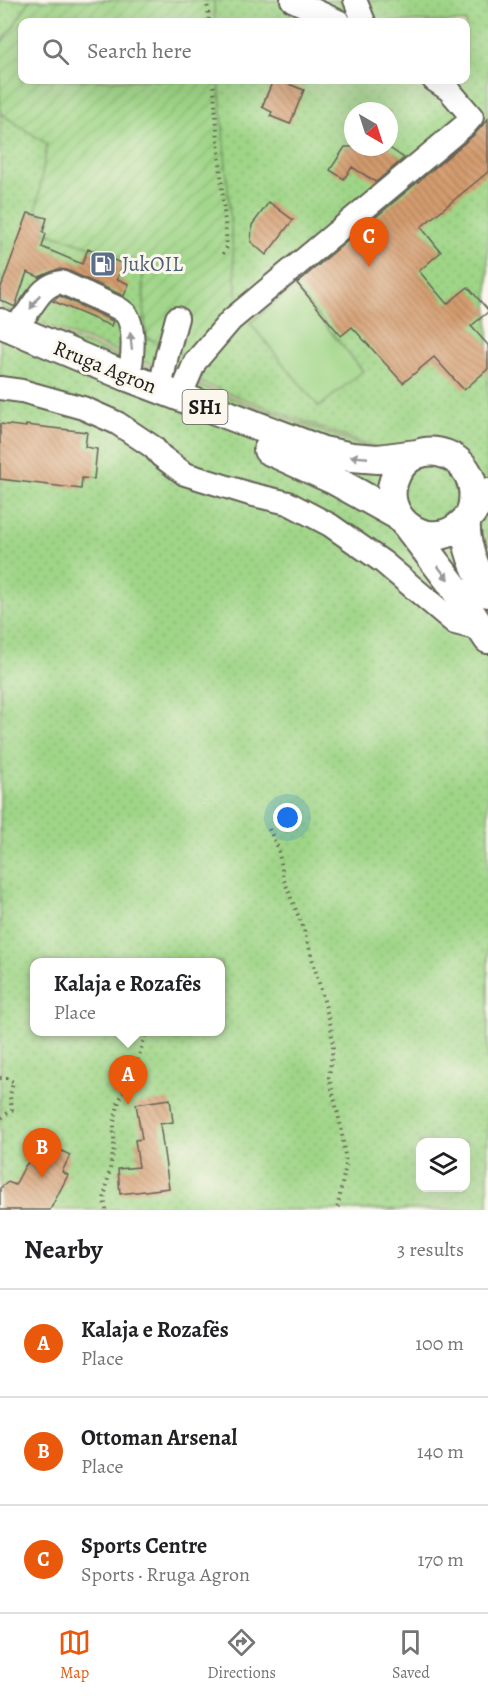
<!DOCTYPE html>
<html lang="en">
<head>
<meta charset="utf-8">
<style>
  body { margin:0; font-family:Alegreya,serif; background:#f6f6f6; color:#202124 }
  .controls { position:absolute; right:18px; bottom:18px; display:grid; overflow:hidden; border-radius:12px; box-shadow:0 6px 24px #0002 }
  .controls button { width:54px; height:54px; display:grid; place-items:center; padding:0; border:0; border-bottom:2px solid #e0e0e0; background:#fff; color:#202124; font:30px sans-serif }
  .compass { position:absolute; left:344px; top:102px; width:54px; height:54px; border-radius:50%; background:#fff; box-shadow:0 6px 24px #0002; rotate:141deg }
  .you { position:absolute; left:288px; top:818px; width:21px; height:21px; margin:-15px; border:4px solid #fff; border-radius:50%; background:#1a73e8; box-shadow:0 0 0 9px #1a73e833 }
  .badge { display:grid; place-items:center; width:39px; height:39px; border-radius:50%; background:#ea580c; color:#fff; font-size:20px; font-weight:700 }
  .pin { position:absolute; translate:-50% -50px; filter:drop-shadow(0 2px 3px #0008) }
  .pin::after { content:''; position:absolute; top:32px; width:21px; height:18px; background:inherit; clip-path:polygon(0 0,100% 0,50% 100%) }
  .popup { position:absolute; left:30px; top:958px; width:195px; height:78px; box-sizing:border-box; display:grid; place-content:center; border-radius:12px; background:#fff; filter:drop-shadow(0 2px 4px #0005); font-size:20px; white-space:nowrap; color:#757577 }
  .popup b { font-size:22px; color:#202124 }
  .popup::after { content:''; position:absolute; left:50%; top:100%; margin-left:-12px; border:12px solid transparent; border-top-color:#fff }
  .list { margin:0; padding:0; list-style:none }
  h2 { display:flex; justify-content:space-between; align-items:center; height:78px; margin:0; padding:0 24px; font-size:26px }
  h2 small { font-size:20px; font-weight:400; color:#757577 }
  .list li { display:grid; grid-template-columns:39px 1fr auto; gap:18px; align-items:center; box-sizing:border-box; height:108px; padding:0 24px; border-top:2px solid #e0e0e0 }
  .list b { display:block; font-size:22px; white-space:nowrap }
  .list p { margin:0; font-size:20px; white-space:nowrap; color:#757577 }
  .list em { font-size:20px; font-style:normal; color:#757577 }
  .icon { flex:none; width:33px; height:33px; fill:none; stroke:currentColor; stroke-width:2; stroke-linecap:round; stroke-linejoin:round }
  .map { position:relative; flex:none; width:488px; height:1210px; overflow:hidden }
  .search { position:absolute; background:#fff; box-shadow:0 6px 24px #0002; left:18px; right:18px; top:18px; height:66px; display:flex; align-items:center; gap:15px; box-sizing:border-box; padding:0 21px; border-radius:12px; color:#757577; font-size:22px }
  .sheet { height:402px; background:#fff }
  nav { display:flex; justify-content:space-around; align-items:center; box-sizing:border-box; height:84px; border-top:2px solid #e0e0e0; background:#fff; font-size:16px; color:#757577 }
  nav a { display:grid; justify-items:center; gap:3px }
  nav .on { color:#ea580c }
  .map>svg:first-child { display:block }
  .grass { fill:url(#grass-dots); stroke:#5e7852; stroke-width:1.5; fill-rule:evenodd }
  .garden { fill:url(#garden-furrows); stroke:#5e7852; stroke-width:1.5 }
  .pitch { fill:#9fd587; stroke:#5e7852; stroke-width:1.5 }
  .building { fill:url(#building-back-hatch) }
  .lines { fill:none; stroke-linecap:round; stroke-linejoin:round }
  .minor-casing { stroke:#646155; stroke-width:26 }
  .major-casing { stroke:#646155; stroke-width:32 }
  .path { stroke:#646155; stroke-width:4; stroke-dasharray:1.5 4.5; stroke-linecap:butt }
  .minor { stroke:#fff; stroke-width:22 }
  .major { stroke:#fff; stroke-width:28 }
  .oneway { fill:#999 }
  .labels { text-anchor:middle; dominant-baseline:central; stroke-width:6; stroke-linejoin:round; paint-order:stroke }
  .shield { fill:#fbf7ec; stroke:#5f5e5a; stroke-width:1.5 }
  .shield-label { font-size:20px; font-weight:bold; fill:#1c1c1c }
  .service-label { font-size:21px; fill:#4e5e75; stroke:#fbf7ec; text-anchor:start }
  .street-label { font-size:21px; fill:#1c1c1c; stroke:#fbf7ec }
</style>
</head>
<body>
<div class="map">
<svg width="488" height="1210" viewBox="0 0 488 1210">
  <defs>
    <pattern id="grass-dots" width="8" height="8" patternUnits="userSpaceOnUse" patternTransform="scale(1.5)"><rect width="8" height="8" fill="#9fd587"/><path d="M2 2h.1M6 6h.1" fill="none" stroke="#88b674" stroke-width="1.8" stroke-linecap="round"/></pattern>
    <pattern id="garden-furrows" width="10" height="10" patternUnits="userSpaceOnUse" patternTransform="scale(1.5)"><rect width="10" height="10" fill="#9fd587"/><path d="M-1 1l2-2M0 10L10 0M9 11l2-2" fill="none" stroke="#88b674"/></pattern>
    <pattern id="building-back-hatch" width="6" height="6" patternUnits="userSpaceOnUse" patternTransform="scale(1.5)"><rect width="6" height="6" fill="#d49c6f"/><path d="M-1 5l2 2M0 0l6 6M5-1l2 2" fill="none" stroke="#ab7e5a"/></pattern>
  </defs>
  <rect width="100%" height="100%" fill="#fbf7ec"/>
  <filter id="ink" filterUnits="userSpaceOnUse"><feTurbulence type="fractalNoise" baseFrequency=".0167" numOctaves="2"/><feDisplacementMap in="SourceGraphic" scale="12" xChannelSelector="R" yChannelSelector="G"/><feConvolveMatrix kernelMatrix="1 2 1 2 8 2 1 2 1" color-interpolation-filters="sRGB"/></filter>
  <filter id="wash" filterUnits="userSpaceOnUse"><feTurbulence type="fractalNoise" baseFrequency=".008" numOctaves="4" result="noise"/><feDisplacementMap in="SourceGraphic" scale="24" xChannelSelector="R" yChannelSelector="G"/><feGaussianBlur stdDeviation="1.35" result="paint"/><feColorMatrix in="noise" values="0 0 0 0 0 0 0 0 0 0 0 0 0 0 0 0 0 1.4 0 .05"/><feComposite in="paint" operator="in"/></filter>
  <g filter="url(#wash)">
    <rect width="100%" height="100%" fill="#ebe1c0"/>
    <path class="grass" d="M 0,0 L 488,0 L 488,556 L 446,512 L 444,513 L 488,560 L 488,1210 L 0,1210 L 0,312 L 382,453 L 389,453 L 0,308 ZM 22,22 L 466,22 L 466,80 L 22,80 ZM 353,111 L 389,111 L 389,147 L 353,147 ZM 35,962 L 221,962 L 221,1032 L 35,1032 ZM 420,1142 L 466,1142 L 466,1188 L 420,1188 Z"/>
    <path class="garden" d="M 30,0 L 214,0 L 215,22 L 22,22 L 22,80 L 219,80 L 237,301 L 186,357 L 146,337 L 142,264 L 43,231 L 47,218 L 36,213 L 47,144 L 0,113 L 0,43 L 11,30 Z"/>
    <path class="pitch" d="M 294,287 L 363,371 L 319,407 L 250,323 Z"/>
    <g id="blocks">
      <path class="building" d="M 273,80 L 278,80 L 304,90 L 290,124 L 270,116 L 272,112 L 262,107 Z
        M 488,119 L 488,172 L 421,227 L 441,252 L 419,271 L 447,304 L 468,287 L 488,310 L 488,312 L 471,326 L 488,345 L 488,369 L 464,390 L 434,357 L 403,383 L 352,327 L 341,336 L 297,283 L 474,135 Z
        M 345,147 L 388,147 L 404,158 L 376,182 L 352,167 L 344,179 L 330,170 Z
        M 269,202 L 293,220 L 266,255 L 251,242 L 252,225 Z
        M 28,213 L 47,218 L 43,232 L 46,234 L 42,247 L 82,264 L 88,249 L 123,264 L 117,279 L 129,284 L 124,296 L 67,270 L 58,269 L 39,277 L 27,272 L 15,307 L 0,300 L 0,290 Z
        M 60,296 L 111,320 L 113,321 L 111,326 L 53,301 Z
        M 0,424 L 26,427 L 26,425 L 87,432 L 85,447 L 97,449 L 94,479 L 82,478 L 81,489 L 0,479 Z
        M 170,1099 L 173,1122 L 160,1124 L 169,1188 L 120,1194 L 118,1169 L 139,1167 L 135,1140 L 142,1139 L 136,1104 Z
        M 46,1143 L 70,1155 L 62,1172 L 68,1175 L 50,1210 L 0,1210 L 0,1188 L 8,1182 L 15,1185 L 25,1166 Z"/>
    </g>
  </g>
  <g filter="url(#ink)">
    <use href="#blocks" fill-opacity="0" stroke="#646155" stroke-width="1.5"/>
    <g class="lines">
      <defs>
        <path id="minor" d="M 292,0 L 340,22
          M 355,0 L 364,22
          M 12,328 C 17,322 25,317 29,310 C 38,297 44,285 61,282 L 118,308 C 121,310 124,312 126,314 C 136,328 133,362 128,377
          M 0,388 L 22,391 L 83,408 L 117,423 L 153,447 L 161,456 L 185,474 L 250,494 L 288,503 L 330,525 L 383,562 L 455,623 L 483,630
          M 160,389 L 167,355 L 177,318
          M 180,397 L 195,362 L 231,320 L 465,125 L 472,117 L 449,90 L 434,80"/>
        <path id="major" d="M 0,323 L 128,377 L 323,451 L 352,457 L 378,459 L 417,454
          M 268,450 L 334,480 L 397,515
          M 471,512 C 488,454 413,427 394,480 C 382,513 417,546 450,532 C 467,524 475,506 488,493
          M 466,520 C 464,546 476,570 488,593
          M 408,527 L 451,583 L 488,639"/>
      </defs>
      <use href="#minor" class="minor-casing"/>
      <use href="#major" class="major-casing"/>
      <path class="path" d="M 207,0 L 209,22
        M 213,80 L 227,247 L 223,254
        M 269,829 L 278,848 L 284,880 L 305,933 L 331,1026 L 333,1047 L 329,1077 L 341,1127 L 346,1164 L 337,1210
        M 0,1078 L 7,1078 L 13,1082 L 10,1096 L 12,1110 L 0,1119
        M 106,1210 L 104,1199 L 114,1148 L 114,1122 L 119,1101 L 134,1073 L 146,1032"/>
      <use href="#minor" class="minor"/>
      <use href="#major" class="major"/>
    </g>
    <defs><path id="oneway-solid" d="M-6-.8H1V-3.2L6.5 0L1 3.2V.8H-6Z" transform="scale(1.5)"/></defs>
    <g class="oneway">
      <use href="#oneway-solid" transform="translate(35 302) rotate(124)"/>
      <use href="#oneway-solid" transform="translate(131 341) rotate(-96)"/>
      <use href="#oneway-solid" transform="translate(359 457) rotate(-175)"/>
      <use href="#oneway-solid" transform="translate(443 573) rotate(53)"/>
    </g>
  </g>
  <defs>
    <symbol id="fuel-square" viewBox="-11 -11 22 22"><rect x="-9" y="-9" width="18" height="18" rx="4" fill="#5c6f8a" stroke="#fbf7ec"/><path d="M-5.5-6h7V0h2V4h1.3V-2.5L3-4.5l.8-.8L6-3V5H2.5V1h-1V6h-7ZM-4.2-4.7v3.2H.2V-4.7Z" fill="#fff"/></symbol>
  </defs>
  <g fill-rule="evenodd">
    <use href="#fuel-square" x="88" y="249" width="30" height="30"/>
  </g>
  <g class="labels">
    <rect class="shield" x="182.5" y="390" width="45" height="34" rx="4.5"/>
    <g class="shield-label">
      <text x="205" y="407">SH1</text>
    </g>
    <g class="service-label">
      <text x="122" y="264">JukOIL</text>
    </g>
    <g class="street-label">
      <text transform="translate(105 367) rotate(22)">Rruga Agron</text>
    </g>
  </g>
</svg>
<div class="controls">
<button><svg class="icon" aria-label="layers" viewBox="0 0 24 24"><path d="M12 4l9 5-9 5-9-5zM3 14l9 5 9-5"/></svg></button>
</div>
<svg class="compass" viewBox="-18 -18 36 36"><path d="M0-13l5 13h-10z" fill="#e53935"/><path d="M0 13l5-13h-10z" fill="#757577"/></svg>
<div class="you"></div>
<div class="pin badge" style="left:128px;top:1105px">A</div>
<div class="popup"><b>Kalaja e Rozafës</b>Place</div>
<div class="pin badge" style="left:42px;top:1178px">B</div>
<div class="pin badge" style="left:369px;top:267px">C</div>
<div class="search"><svg class="icon" aria-label="search" viewBox="0 0 24 24"><circle cx="10" cy="10" r="6"/><path d="M15 15l6 6"/></svg>Search here</div>
</div>
<section class="sheet">
<h2>Nearby<small>3 results</small></h2>
<ul class="list">
<li><span class="badge">A</span><div><b>Kalaja e Rozafës</b><p>Place</p></div><em>100 m</em></li>
<li><span class="badge">B</span><div><b>Ottoman Arsenal</b><p>Place</p></div><em>140 m</em></li>
<li><span class="badge">C</span><div><b>Sports Centre</b><p>Sports · Rruga Agron</p></div><em>170 m</em></li>
</ul>
</section>
<nav>
<a class="on"><svg class="icon" aria-label="map" viewBox="0 0 24 24"><path d="M3 6l6-2 6 2 6-2v14l-6 2-6-2-6 2zM9 4v14M15 6v14"/></svg>Map</a>
<a><svg class="icon" aria-label="directions" viewBox="0 0 24 24"><path d="M12 3l9 9-9 9-9-9zM9 14v-3h6M13 9l2 2-2 2"/></svg>Directions</a>
<a><svg class="icon" aria-label="saved" viewBox="0 0 24 24"><path d="M7 4h10v16l-5-4-5 4z"/></svg>Saved</a>
</nav>
</body>
</html>
